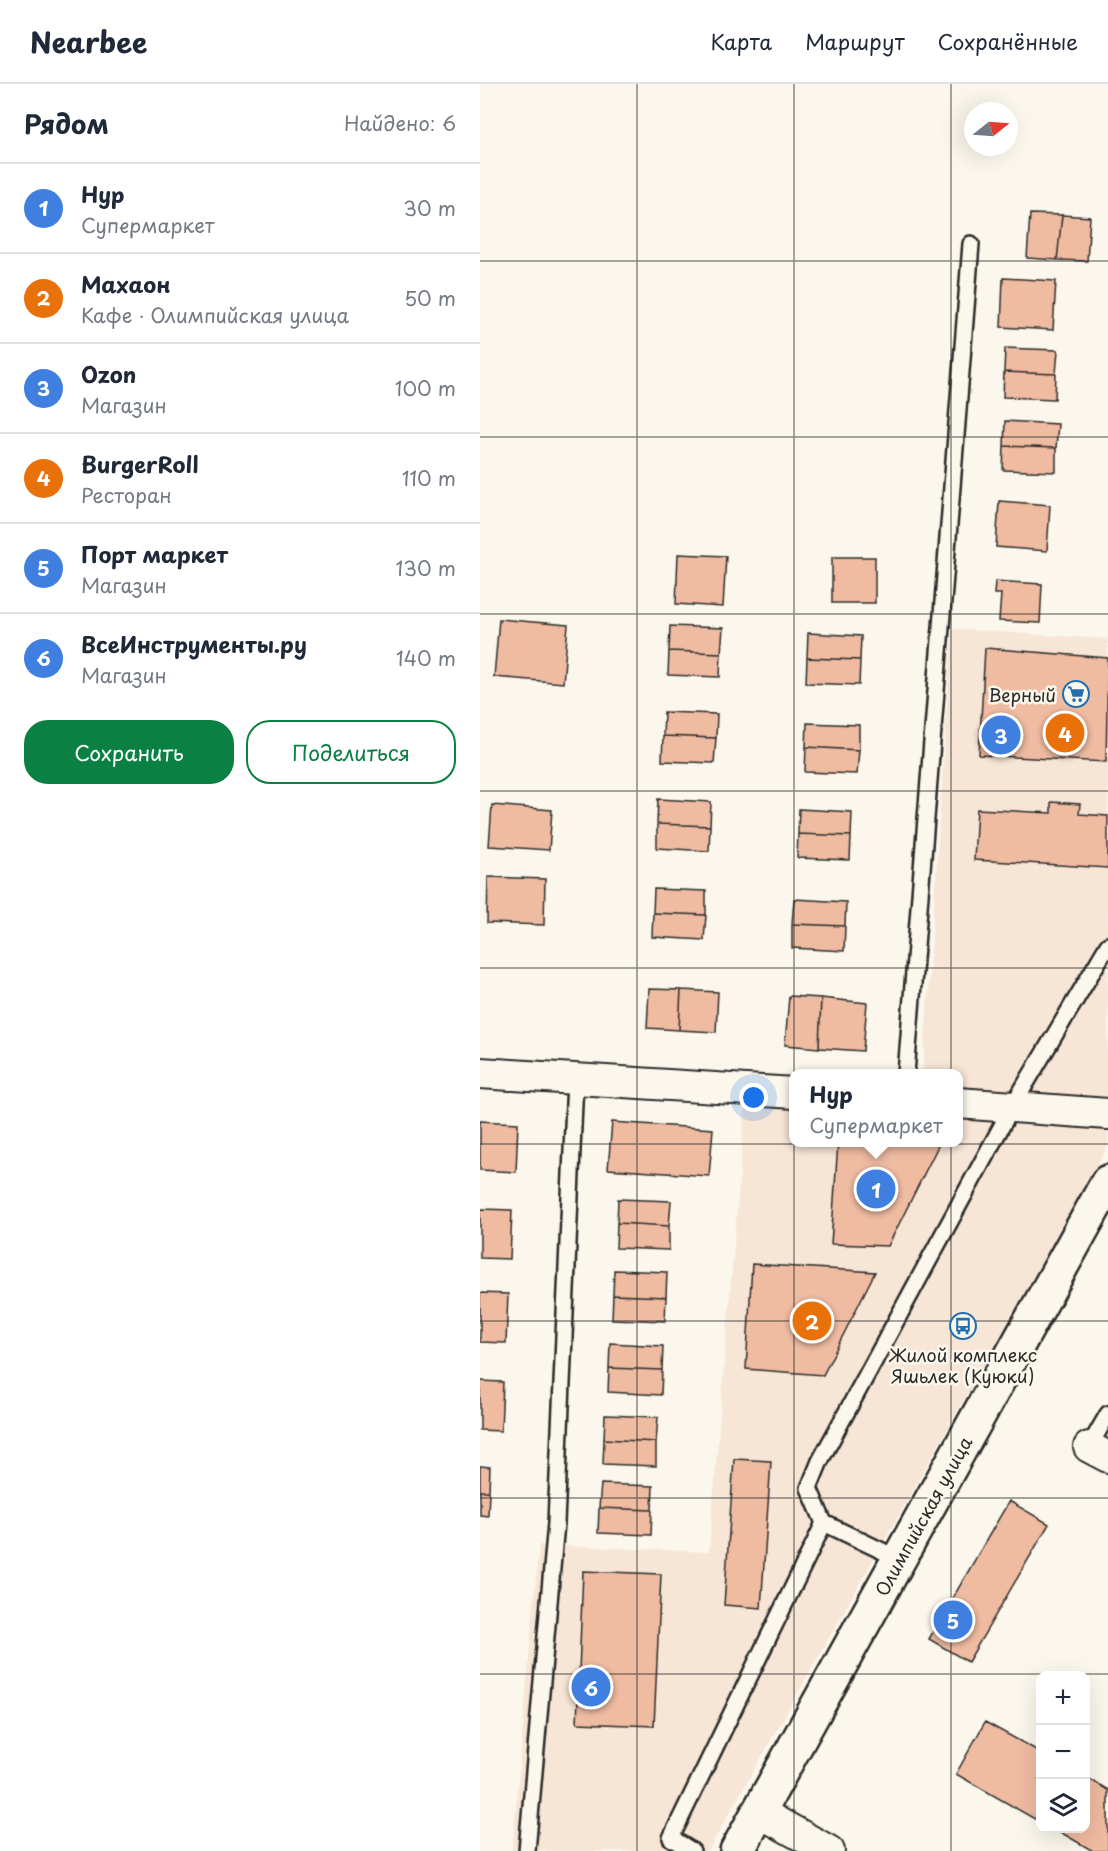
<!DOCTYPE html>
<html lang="ru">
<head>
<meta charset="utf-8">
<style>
  body { margin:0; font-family:"Playpen Sans",sans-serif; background:#f2f2f3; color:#1f2937 }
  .controls { position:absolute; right:18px; bottom:18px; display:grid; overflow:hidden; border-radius:12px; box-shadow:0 6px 24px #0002 }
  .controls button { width:54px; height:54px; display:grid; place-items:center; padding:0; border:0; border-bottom:2px solid #e0e1e3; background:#fff; color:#1f2937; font:30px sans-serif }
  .compass { position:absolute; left:484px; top:18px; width:54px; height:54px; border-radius:50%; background:#fff; box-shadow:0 6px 24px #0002; rotate:73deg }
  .you { position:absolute; left:274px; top:1014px; width:21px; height:21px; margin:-15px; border:4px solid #fff; border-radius:50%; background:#1a73e8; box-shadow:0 0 0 9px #1a73e833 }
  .badge { display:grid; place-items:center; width:39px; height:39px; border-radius:50%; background:#0b8043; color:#fff; font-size:20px; font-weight:700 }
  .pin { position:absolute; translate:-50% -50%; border:3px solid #fff; box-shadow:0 2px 6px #0006 }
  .popup { position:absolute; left:309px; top:985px; width:174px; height:78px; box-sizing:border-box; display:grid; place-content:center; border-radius:12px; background:#fff; filter:drop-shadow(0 2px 4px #0005); font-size:20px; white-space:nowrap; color:#747a83 }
  .popup b { font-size:22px; color:#1f2937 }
  .popup::after { content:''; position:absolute; left:50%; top:100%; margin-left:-12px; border:12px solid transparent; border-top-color:#fff }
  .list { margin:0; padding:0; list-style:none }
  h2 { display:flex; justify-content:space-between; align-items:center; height:78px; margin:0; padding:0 24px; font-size:26px }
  h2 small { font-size:20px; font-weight:400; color:#747a83 }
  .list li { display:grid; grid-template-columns:39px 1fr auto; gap:18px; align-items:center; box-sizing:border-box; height:90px; padding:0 24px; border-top:2px solid #e0e1e3 }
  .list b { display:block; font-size:22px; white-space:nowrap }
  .list p { margin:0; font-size:20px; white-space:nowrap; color:#747a83 }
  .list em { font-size:20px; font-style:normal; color:#747a83 }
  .actions { display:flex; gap:12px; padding:18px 24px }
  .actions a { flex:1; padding:14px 0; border:2px solid #0b8043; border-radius:24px; text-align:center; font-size:21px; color:#0b8043 }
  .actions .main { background:#0b8043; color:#fff }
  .icon { flex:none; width:33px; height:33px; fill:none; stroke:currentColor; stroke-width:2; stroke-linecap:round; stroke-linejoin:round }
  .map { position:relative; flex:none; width:628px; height:1767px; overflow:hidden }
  header { display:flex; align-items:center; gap:36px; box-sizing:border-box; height:84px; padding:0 30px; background:#fff; border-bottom:2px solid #e0e1e3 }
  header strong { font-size:28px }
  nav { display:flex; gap:33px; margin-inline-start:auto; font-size:21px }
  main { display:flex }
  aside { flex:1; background:#fff }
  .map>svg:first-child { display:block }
  .built { fill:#f7e5d6 }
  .building { fill:#efbba1; stroke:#2b2b2b; stroke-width:1.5 }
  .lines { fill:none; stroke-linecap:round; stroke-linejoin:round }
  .service-casing { stroke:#2b2b2b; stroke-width:20 }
  .minor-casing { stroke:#2b2b2b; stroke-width:34 }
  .tertiary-casing { stroke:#2b2b2b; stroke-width:38 }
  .service { stroke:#fbf7ec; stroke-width:15 }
  .minor { stroke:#fbf7ec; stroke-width:30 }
  .tertiary { stroke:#fbf7ec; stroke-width:33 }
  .grid { fill:none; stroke:#2b2b2b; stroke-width:1.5; stroke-opacity:0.55 }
  .labels { text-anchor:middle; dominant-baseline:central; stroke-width:5; stroke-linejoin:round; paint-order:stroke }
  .poi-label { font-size:18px; fill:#2b2b2b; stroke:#fbf7ec; text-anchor:end }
  .street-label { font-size:18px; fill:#2b2b2b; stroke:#fbf7ec }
</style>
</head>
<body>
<header>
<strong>Nearbee</strong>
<nav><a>Карта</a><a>Маршрут</a><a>Сохранённые</a></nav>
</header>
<main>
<aside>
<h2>Рядом<small>Найдено: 6</small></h2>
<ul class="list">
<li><span class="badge" style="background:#3f7fe0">1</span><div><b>Нур</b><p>Супермаркет</p></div><em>30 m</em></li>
<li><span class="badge" style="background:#e8710a">2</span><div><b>Махаон</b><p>Кафе · Олимпийская улица</p></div><em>50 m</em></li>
<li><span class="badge" style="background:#3f7fe0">3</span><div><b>Ozon</b><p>Магазин</p></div><em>100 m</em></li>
<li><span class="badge" style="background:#e8710a">4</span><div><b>BurgerRoll</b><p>Ресторан</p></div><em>110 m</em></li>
<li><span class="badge" style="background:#3f7fe0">5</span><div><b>Порт маркет</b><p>Магазин</p></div><em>130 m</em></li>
<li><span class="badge" style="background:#3f7fe0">6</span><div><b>ВсеИнструменты.ру</b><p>Магазин</p></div><em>140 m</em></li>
</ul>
<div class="actions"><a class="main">Сохранить</a><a>Поделиться</a></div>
</aside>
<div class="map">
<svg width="628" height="1767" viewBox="0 0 628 1767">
  <rect width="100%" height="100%" fill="#fbf7ec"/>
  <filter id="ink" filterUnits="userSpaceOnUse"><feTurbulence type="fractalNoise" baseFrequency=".0167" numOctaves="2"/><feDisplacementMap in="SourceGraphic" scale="12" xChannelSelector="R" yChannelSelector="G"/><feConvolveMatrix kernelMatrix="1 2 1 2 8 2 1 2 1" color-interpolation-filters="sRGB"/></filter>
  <g filter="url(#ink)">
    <path class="built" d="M 472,545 L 628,555 L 628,1062 L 228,1767 L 32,1767 L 59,1461 L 229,1468 L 268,989 L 313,991 L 314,1058 L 478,1058 L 478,990 L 443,989 Z"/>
    <path class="building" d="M 550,130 L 582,131 L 577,176 L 547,174 Z
      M 582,131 L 610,133 L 607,177 L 577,176 Z
      M 523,194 L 576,197 L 573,246 L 521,243 Z
      M 525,264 L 578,266 L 576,290 L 524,288 Z
      M 524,288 L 576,290 L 575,315 L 523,313 Z
      M 525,337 L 578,340 L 576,364 L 524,362 Z
      M 524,362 L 576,364 L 576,388 L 523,386 Z
      M 519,417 L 570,421 L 567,467 L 516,463 Z
      M 198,470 L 246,472 L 243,523 L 196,520 Z
      M 352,473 L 395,473 L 395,519 L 352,519 Z
      M 515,497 L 562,500 L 560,539 L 519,537 L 521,510 L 514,510 Z
      M 19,535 L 88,541 L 83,599 L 14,593 Z
      M 190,542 L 243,544 L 241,569 L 189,567 Z
      M 328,549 L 381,552 L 380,576 L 327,574 Z
      M 505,564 L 628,574 L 626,678 L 499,671 Z
      M 189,567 L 241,569 L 240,593 L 188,591 Z
      M 327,574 L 380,576 L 379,601 L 326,599 Z
      M 184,628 L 237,630 L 236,654 L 183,652 Z
      M 327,639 L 379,641 L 379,666 L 326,663 Z
      M 183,652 L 236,654 L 234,679 L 182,677 Z
      M 326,663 L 379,666 L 377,690 L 325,688 Z
      M 178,715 L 231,718 L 230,742 L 177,740 Z
      M 571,718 L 600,720 L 599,730 L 628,732 L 628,784 L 494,776 L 497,725 L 571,729 Z
      M 12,721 L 72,726 L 69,766 L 9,762 Z
      M 319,725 L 372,728 L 371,752 L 318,750 Z
      M 177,740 L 230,742 L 229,767 L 177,764 Z
      M 318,750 L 371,752 L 370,776 L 317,774 Z
      M 8,793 L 65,795 L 64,841 L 7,839 Z
      M 174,805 L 226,807 L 226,831 L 173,829 Z
      M 314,815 L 366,818 L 365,842 L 312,840 Z
      M 173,829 L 226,831 L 224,856 L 172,853 Z
      M 312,840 L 365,842 L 364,867 L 312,864 Z
      M 169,905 L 201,906 L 199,946 L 167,944 Z
      M 201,906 L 238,908 L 236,948 L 199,946 Z
      M 309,912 L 341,914 L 339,964 L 305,961 Z
      M 341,914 L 387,919 L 383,967 L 339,964 Z
      M 0,1037 L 38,1039 L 36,1088 L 0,1086 Z
      M 132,1038 L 233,1045 L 229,1092 L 128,1085 Z
      M 358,1058 L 460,1058 L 408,1162 L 351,1160 Z
      M 138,1115 L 191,1117 L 189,1142 L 137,1139 Z
      M 0,1125 L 32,1126 L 30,1175 L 0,1174 Z
      M 137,1139 L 189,1142 L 189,1166 L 136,1164 Z
      M 272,1180 L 395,1188 L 343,1291 L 266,1285 Z
      M 134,1186 L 187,1188 L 186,1213 L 133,1211 Z
      M 0,1209 L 28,1210 L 26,1259 L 0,1258 Z
      M 133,1211 L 186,1213 L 185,1237 L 132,1235 Z
      M 130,1259 L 183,1262 L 182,1286 L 129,1284 Z
      M 129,1284 L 182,1286 L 181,1311 L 128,1308 Z
      M 0,1297 L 23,1298 L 21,1347 L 0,1346 Z
      M 125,1331 L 178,1333 L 176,1358 L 124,1355 Z
      M 124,1355 L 176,1358 L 176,1382 L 123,1380 Z
      M 254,1375 L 291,1377 L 281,1524 L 244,1521 Z
      M 0,1382 L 10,1383 L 9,1407 L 0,1407 Z
      M 121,1400 L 173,1402 L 172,1426 L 119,1424 Z
      M 0,1407 L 9,1407 L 8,1432 L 0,1431 Z
      M 529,1417 L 569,1440 L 488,1578 L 449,1555 Z
      M 119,1424 L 172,1426 L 171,1451 L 118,1449 Z
      M 103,1487 L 181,1490 L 174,1642 L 97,1639 Z
      M 505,1638 L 560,1668 L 560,1738 L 476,1690 Z
      M 606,1693 L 628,1706 L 628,1767 L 613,1767 L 573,1744 L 606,1744 Z"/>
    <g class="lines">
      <defs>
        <path id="service" d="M 426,990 L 491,160
          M 609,1363 L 628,1330
          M 419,1475 L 344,1439 L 329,1404 L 340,1377 L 532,1023 L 628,861
          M 47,1767 L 76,1439 L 95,996
          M 212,1767 L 191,1754 L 344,1439"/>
        <path id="minor" d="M 0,989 L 314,1009
          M 478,1019 L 628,1030
          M 609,1363 L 628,1373
          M 279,1728 L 349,1767"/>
        <path id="tertiary" d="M 257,1767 L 628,1098"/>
      </defs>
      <use href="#service" class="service-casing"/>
      <use href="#minor" class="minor-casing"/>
      <use href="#tertiary" class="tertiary-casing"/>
      <use href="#service" class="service"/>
      <use href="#minor" class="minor"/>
      <use href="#tertiary" class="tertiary"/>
    </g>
  </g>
  <path class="grid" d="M 157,0 L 157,1767M 314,0 L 314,1767M 471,0 L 471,1767M 0,177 L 628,177M 0,353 L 628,353M 0,530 L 628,530M 0,707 L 628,707M 0,884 L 628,884M 0,1060 L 628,1060M 0,1237 L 628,1237M 0,1414 L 628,1414M 0,1590 L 628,1590"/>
  <defs>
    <symbol id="supermarket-ring" viewBox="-11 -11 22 22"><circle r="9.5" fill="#fbf7ec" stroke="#1f6fb2" stroke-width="1.5"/><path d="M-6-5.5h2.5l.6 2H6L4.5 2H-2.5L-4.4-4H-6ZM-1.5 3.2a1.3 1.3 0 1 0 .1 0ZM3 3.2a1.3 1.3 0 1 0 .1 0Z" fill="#1f6fb2"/></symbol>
    <symbol id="bus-ring" viewBox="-11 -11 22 22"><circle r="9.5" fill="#fbf7ec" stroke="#1f6fb2" stroke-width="1.5"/><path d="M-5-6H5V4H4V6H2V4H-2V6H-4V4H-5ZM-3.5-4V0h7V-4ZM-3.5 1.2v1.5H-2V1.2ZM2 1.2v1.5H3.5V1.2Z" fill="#1f6fb2"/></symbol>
  </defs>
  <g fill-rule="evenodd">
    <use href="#supermarket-ring" x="581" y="595" width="30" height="30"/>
    <use href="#bus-ring" x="468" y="1227" width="30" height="30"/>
  </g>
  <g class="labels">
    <g class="poi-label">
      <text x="576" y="610">Верный</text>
      <text x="483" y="1270" text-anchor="middle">Жилой комплекс<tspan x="483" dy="21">Яшьлек (Куюки)</tspan></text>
    </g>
    <g class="street-label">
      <text transform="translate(443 1432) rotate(-61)">Олимпийская улица</text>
    </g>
  </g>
</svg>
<div class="controls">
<button>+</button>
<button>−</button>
<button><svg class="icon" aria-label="layers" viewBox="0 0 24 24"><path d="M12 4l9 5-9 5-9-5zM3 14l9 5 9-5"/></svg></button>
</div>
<svg class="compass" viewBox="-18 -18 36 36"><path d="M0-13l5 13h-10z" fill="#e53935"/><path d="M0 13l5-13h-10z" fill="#747a83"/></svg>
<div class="you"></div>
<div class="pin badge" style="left:396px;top:1105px;background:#3f7fe0">1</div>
<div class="popup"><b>Нур</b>Супермаркет</div>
<div class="pin badge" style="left:332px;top:1237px;background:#e8710a">2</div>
<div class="pin badge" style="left:521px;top:651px;background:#3f7fe0">3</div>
<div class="pin badge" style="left:585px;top:649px;background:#e8710a">4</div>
<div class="pin badge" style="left:473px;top:1536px;background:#3f7fe0">5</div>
<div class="pin badge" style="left:111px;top:1603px;background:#3f7fe0">6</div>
</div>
</main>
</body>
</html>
